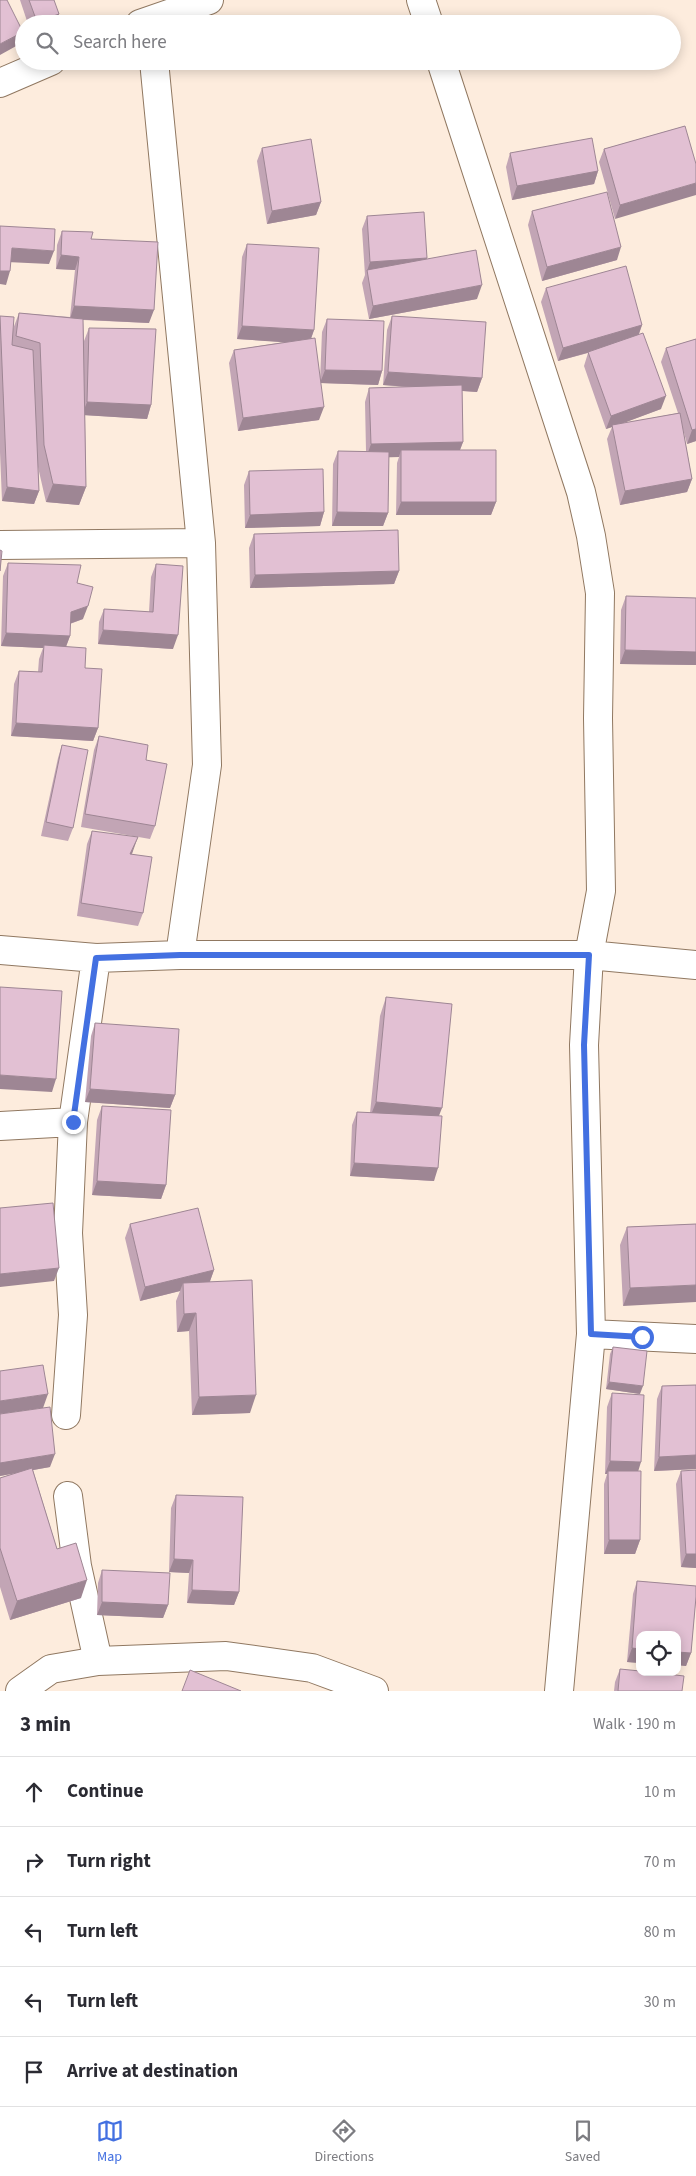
<!DOCTYPE html>
<html lang="en">
<head>
<meta charset="utf-8">
<style>
  body { margin:0; font-family:"Source Sans 3",sans-serif; background:#f7f7f7; color:#2b2b33 }
  .controls { position:absolute; right:15px; bottom:15px; display:grid; overflow:hidden; border-radius:10px; box-shadow:0 2px 12px #0003 }
  .controls button { width:45px; height:45px; display:grid; place-items:center; padding:0; border:0; border-bottom:1px solid #e1e1e2; background:#fff; color:#2b2b33; font:25px sans-serif }
  .stop { position:absolute; width:15px; height:15px; margin:-11px; border:4px solid #4370e1; border-radius:50%; background:#fff }
  .stop.end { background:#4370e1; border-color:#fff; box-shadow:0 1px 5px #0008 }
  .list { margin:0; padding:0; list-style:none }
  h2 { display:flex; justify-content:space-between; align-items:center; height:65px; margin:0; padding:0 20px; font-size:21px }
  h2 small { font-size:16px; font-weight:400; color:#7c7c81 }
  .list li { display:grid; grid-template-columns:32px 1fr auto; gap:15px; align-items:center; box-sizing:border-box; height:70px; padding:0 20px; border-top:1px solid #e1e1e2 }
  .list b { display:block; font-size:19px; white-space:nowrap }
  .list em { font-size:16px; font-style:normal; color:#7c7c81 }
  .icon { flex:none; width:28px; height:28px; fill:none; stroke:currentColor; stroke-width:2; stroke-linecap:round; stroke-linejoin:round }
  .map { position:relative; flex:none; width:696px; height:1691px; overflow:hidden }
  .search { position:absolute; background:#fff; box-shadow:0 2px 12px #0003; left:15px; right:15px; top:15px; height:55px; display:flex; align-items:center; gap:12px; box-sizing:border-box; padding:0 18px; border-radius:28px; color:#7c7c81; font-size:19px }
  .sheet { height:415px; background:#fff }
  nav { display:flex; justify-content:space-around; align-items:center; box-sizing:border-box; height:70px; border-top:1px solid #e1e1e2; background:#fff; font-size:14px; color:#7c7c81 }
  nav a { display:grid; justify-items:center; gap:2px }
  nav .on { color:#4370e1 }
  .map>svg:first-child { display:block }
  .lines { fill:none; stroke-linecap:round; stroke-linejoin:round }
  .minor-casing { stroke:#907861; stroke-width:30 }
  .minor { stroke:#fff; stroke-width:28 }
  .wall { fill:#c2a5b5 }
  .shaded-wall { fill:#9e8694 }
  .building { fill:#e2c0d3; stroke:#9e8694 }
  .route { stroke:#4370e1; stroke-width:6 }
</style>
</head>
<body>
<div class="map">
<svg width="696" height="1691" viewBox="0 0 696 1691">
  <rect width="100%" height="100%" fill="#fdecdd"/>
  <g class="lines">
    <defs>
      <path id="minor" d="M 421,0 L 429,24
        M 140,24 L 209,0
        M 154,61 L 201,543 L 207,765 L 180,955
        M 441,61 L 581,492 L 591,536 L 600,593 L 598,718 L 601,891 L 589,955 L 584,1045 L 591,1334 L 559,1691
        M 0,83 L 51,61
        M 0,545 L 201,543
        M 0,950 L 96,958 L 180,955 L 589,955 L 696,965
        M 0,1126 L 73,1122 L 96,958
        M 591,1334 L 696,1339
        M 66,1415 L 73,1315 L 68,1233 L 73,1122
        M 68,1496 L 77,1566 L 98,1661
        M 20,1691 L 51,1669 L 98,1661 L 226,1656 L 312,1668 L 374,1691"/>
    </defs>
    <use href="#minor" class="minor-casing"/>
    <use href="#minor" class="minor"/>
  </g>
  <path class="wall" d="M 20,0 L 54,0 L 56,24 L 28,24 Z
    M 685,126 L 615,219 L 599,162 L 604,149 Z
    M 262,148 L 321,202 L 316,215 L 267,224 L 257,161 Z
    M 510,153 L 598,171 L 594,184 L 512,200 L 506,167 Z
    M 532,211 L 617,260 L 542,281 L 528,225 Z
    M 367,216 L 427,259 L 477,299 L 369,319 L 362,283 L 365,275 L 362,229 Z
    M 62,231 L 91,239 L 149,323 L 83,320 L 84,341 L 89,328 L 151,405 L 147,419 L 85,415 L 86,487 L 79,505 L 46,502 L 38,467 L 39,491 L 34,504 L 2,501 L 0,452 L 0,316 L 13,329 L 19,313 L 70,317 L 75,270 L 56,269 L 57,245 Z
    M 247,244 L 314,330 L 311,339 L 320,381 L 322,332 L 327,319 L 382,371 L 378,385 L 321,383 L 319,420 L 238,431 L 229,363 L 234,350 L 285,342 L 237,339 L 242,257 Z
    M 546,288 L 642,325 L 639,334 L 661,409 L 620,424 L 678,413 L 661,362 L 666,348 L 696,339 L 696,441 L 687,444 L 683,429 L 692,479 L 687,492 L 620,505 L 607,439 L 612,427 L 606,429 L 584,366 L 588,353 L 558,361 L 541,302 Z
    M 392,316 L 482,378 L 477,392 L 462,391 L 463,442 L 460,450 L 496,502 L 491,515 L 396,515 L 397,463 L 399,457 L 389,457 L 388,513 L 383,526 L 332,526 L 333,464 L 338,451 L 366,451 L 365,402 L 369,388 L 408,387 L 383,385 L 387,330 Z
    M 249,471 L 324,512 L 320,526 L 245,528 L 244,485 Z
    M 254,534 L 399,571 L 394,584 L 250,588 L 249,548 Z
    M 8,563 L 77,583 L 83,619 L 70,624 L 70,636 L 66,647 L 85,668 L 98,728 L 93,741 L 11,736 L 14,684 L 19,671 L 38,672 L 39,659 L 43,648 L 1,646 L 3,576 Z
    M 156,564 L 173,649 L 98,644 L 99,622 L 104,609 L 149,612 L 151,577 Z
    M 626,596 L 696,598 L 696,665 L 620,664 L 621,610 Z
    M 99,736 L 146,760 L 155,826 L 150,839 L 81,827 L 94,750 Z
    M 62,745 L 73,828 L 68,841 L 41,836 L 58,758 Z
    M 92,831 L 133,851 L 132,854 L 143,913 L 138,926 L 77,916 L 87,844 Z
    M 386,997 L 439,1116 L 434,1181 L 350,1176 L 352,1125 L 357,1112 L 370,1113 L 380,1016 Z
    M 95,1023 L 175,1095 L 170,1108 L 85,1102 L 91,1036 Z
    M 102,1106 L 166,1185 L 161,1199 L 92,1195 L 97,1120 Z
    M 130,1224 L 214,1270 L 210,1281 L 250,1413 L 192,1415 L 189,1331 L 177,1332 L 176,1301 L 180,1291 L 140,1301 L 125,1238 Z
    M 696,1224 L 623,1306 L 620,1245 L 627,1227 Z
    M 613,1347 L 640,1394 L 606,1389 L 610,1354 Z
    M 696,1385 L 696,1469 L 654,1471 L 657,1399 L 662,1386 Z
    M 612,1393 L 638,1471 L 640,1540 L 635,1554 L 604,1554 L 604,1484 L 607,1474 L 605,1474 L 607,1407 Z
    M 0,1414 L 50,1467 L 33,1470 L 57,1549 L 81,1598 L 10,1620 L 0,1587 L 0,1478 L 15,1473 L 0,1476 Z
    M 696,1470 L 696,1568 L 681,1567 L 676,1484 L 681,1471 Z
    M 176,1495 L 239,1592 L 234,1605 L 187,1603 L 189,1573 L 169,1572 L 171,1508 Z
    M 102,1570 L 168,1605 L 163,1618 L 97,1615 L 98,1583 Z
    M 637,1581 L 696,1586 L 696,1597 L 691,1653 L 686,1666 L 677,1665 L 677,1635 L 640,1635 L 640,1663 L 627,1662 L 633,1594 Z
    M 620,1669 L 682,1691 L 614,1691 L 615,1682 Z"/>
  <path class="shaded-wall" d="M 59,14 L 56,24 L 37,24 L 37,22 Z
    M 23,32 L 18,45 L 0,55 L 0,44 Z
    M 598,171 L 594,184 L 512,200 L 517,186 Z
    M 696,183 L 696,195 L 615,219 L 620,205 Z
    M 321,202 L 316,215 L 267,224 L 272,211 Z
    M 621,247 L 617,260 L 542,281 L 547,267 Z
    M 12,248 L 54,251 L 49,264 L 7,262 Z
    M 61,255 L 79,257 L 75,270 L 56,269 Z
    M 427,258 L 422,271 L 367,271 L 370,262 Z
    M 0,271 L 10,271 L 6,285 L 0,284 Z
    M 482,285 L 477,299 L 369,319 L 373,306 Z
    M 74,306 L 154,310 L 149,323 L 70,319 Z
    M 642,325 L 637,339 L 558,361 L 563,348 Z
    M 242,326 L 314,330 L 309,344 L 237,339 Z
    M 325,370 L 382,371 L 378,385 L 320,383 Z
    M 388,372 L 482,378 L 477,392 L 383,385 Z
    M 666,396 L 661,409 L 613,427 L 612,425 L 612,427 L 606,429 L 611,416 Z
    M 87,402 L 151,405 L 147,419 L 82,415 Z
    M 324,407 L 319,420 L 238,431 L 243,418 Z
    M 696,429 L 696,441 L 687,444 L 692,430 Z
    M 463,442 L 458,455 L 401,450 L 399,457 L 366,458 L 371,444 Z
    M 692,479 L 687,492 L 620,505 L 625,491 Z
    M 53,484 L 86,487 L 79,505 L 46,502 Z
    M 7,487 L 39,491 L 34,504 L 2,501 Z
    M 401,502 L 496,502 L 491,515 L 396,515 Z
    M 324,512 L 320,526 L 245,528 L 250,515 Z
    M 337,512 L 388,513 L 383,526 L 332,526 Z
    M 399,571 L 394,584 L 250,588 L 255,575 Z
    M 88,606 L 83,619 L 66,625 L 71,612 Z
    M 103,630 L 178,635 L 173,649 L 98,644 Z
    M 6,633 L 70,636 L 65,649 L 44,645 L 43,648 L 1,646 Z
    M 625,650 L 696,652 L 696,665 L 620,664 Z
    M 16,723 L 98,728 L 93,741 L 11,736 Z
    M 138,837 L 133,851 L 125,867 L 130,854 Z
    M 0,1075 L 56,1079 L 52,1092 L 0,1089 Z
    M 90,1089 L 175,1095 L 170,1108 L 85,1102 Z
    M 376,1102 L 442,1108 L 435,1126 L 369,1120 Z
    M 354,1163 L 438,1168 L 434,1181 L 350,1176 Z
    M 97,1181 L 166,1185 L 161,1199 L 92,1195 Z
    M 59,1268 L 54,1281 L 0,1287 L 0,1274 Z
    M 214,1270 L 209,1284 L 183,1283 L 180,1291 L 140,1301 L 145,1287 Z
    M 696,1285 L 696,1302 L 623,1306 L 630,1288 Z
    M 196,1313 L 189,1331 L 177,1332 L 184,1314 Z
    M 609,1382 L 643,1386 L 640,1394 L 606,1389 Z
    M 48,1394 L 43,1408 L 0,1414 L 0,1401 Z
    M 256,1395 L 250,1413 L 192,1415 L 199,1397 Z
    M 55,1454 L 50,1467 L 0,1476 L 0,1463 Z
    M 696,1455 L 696,1469 L 654,1471 L 659,1457 Z
    M 610,1461 L 641,1462 L 637,1475 L 608,1471 L 607,1474 L 605,1474 Z
    M 609,1540 L 640,1540 L 635,1554 L 604,1554 Z
    M 686,1554 L 696,1554 L 696,1568 L 681,1567 Z
    M 174,1559 L 193,1560 L 189,1573 L 169,1572 Z
    M 87,1580 L 81,1598 L 10,1620 L 17,1601 Z
    M 192,1590 L 239,1592 L 234,1605 L 187,1603 Z
    M 102,1602 L 168,1605 L 163,1618 L 97,1615 Z
    M 632,1648 L 640,1649 L 640,1663 L 627,1662 Z
    M 677,1652 L 691,1653 L 686,1666 L 677,1665 Z"/>
  <path class="building" d="M 0,0 L 7,0 L 23,32 L 0,44 Z
    M 29,0 L 54,0 L 59,14 L 37,22 Z
    M 685,126 L 696,164 L 696,183 L 620,205 L 604,149 Z
    M 592,138 L 598,171 L 517,186 L 510,153 Z
    M 311,139 L 321,202 L 272,211 L 262,148 Z
    M 607,192 L 621,247 L 547,267 L 532,211 Z
    M 424,212 L 427,258 L 370,262 L 367,216 Z
    M 0,226 L 55,229 L 54,251 L 12,248 L 10,271 L 0,271 Z
    M 62,231 L 93,232 L 91,239 L 158,242 L 154,310 L 74,306 L 79,257 L 61,255 Z
    M 247,244 L 319,248 L 314,330 L 242,326 Z
    M 476,250 L 482,285 L 373,306 L 367,270 Z
    M 626,266 L 642,325 L 563,348 L 546,288 Z
    M 19,313 L 83,319 L 86,487 L 53,484 L 44,445 L 40,343 L 16,336 Z
    M 0,316 L 14,317 L 12,345 L 33,350 L 39,491 L 7,487 Z
    M 392,316 L 486,322 L 482,378 L 388,372 Z
    M 327,319 L 384,321 L 382,371 L 325,370 Z
    M 89,328 L 156,329 L 151,405 L 87,402 Z
    M 643,333 L 666,396 L 611,416 L 588,352 Z
    M 315,338 L 324,407 L 243,418 L 234,350 Z
    M 696,339 L 696,429 L 692,430 L 666,348 Z
    M 462,385 L 463,442 L 371,444 L 369,388 Z
    M 680,413 L 692,479 L 625,491 L 612,425 Z
    M 401,450 L 496,450 L 496,502 L 401,502 Z
    M 338,451 L 389,452 L 388,513 L 337,512 Z
    M 323,469 L 324,512 L 250,515 L 249,471 Z
    M 398,530 L 399,571 L 255,575 L 254,534 Z
    M 0,550 L 2,551 L 0,571 Z
    M 8,563 L 81,565 L 77,583 L 93,587 L 88,606 L 71,612 L 70,636 L 6,633 Z
    M 156,564 L 183,566 L 178,635 L 103,630 L 104,609 L 153,612 Z
    M 626,596 L 696,598 L 696,652 L 625,650 Z
    M 44,645 L 86,648 L 85,668 L 102,669 L 98,728 L 16,723 L 19,671 L 42,672 Z
    M 99,736 L 148,745 L 146,760 L 167,764 L 155,826 L 85,814 Z
    M 62,745 L 88,750 L 73,828 L 46,822 Z
    M 92,831 L 138,837 L 130,854 L 152,857 L 143,913 L 81,903 Z
    M 0,987 L 62,991 L 56,1079 L 0,1075 Z
    M 386,997 L 452,1004 L 442,1108 L 376,1102 Z
    M 95,1023 L 179,1029 L 175,1095 L 90,1089 Z
    M 102,1106 L 171,1110 L 166,1185 L 97,1181 Z
    M 357,1112 L 442,1116 L 438,1168 L 354,1163 Z
    M 53,1203 L 59,1268 L 0,1274 L 0,1208 Z
    M 198,1208 L 214,1270 L 145,1287 L 130,1224 Z
    M 696,1224 L 696,1285 L 630,1288 L 627,1227 Z
    M 252,1280 L 256,1395 L 199,1397 L 196,1313 L 184,1314 L 183,1283 Z
    M 613,1347 L 647,1351 L 643,1386 L 609,1382 Z
    M 43,1365 L 48,1394 L 0,1401 L 0,1371 Z
    M 696,1385 L 696,1455 L 659,1457 L 662,1386 Z
    M 612,1393 L 644,1395 L 641,1462 L 610,1461 Z
    M 50,1407 L 55,1454 L 0,1463 L 0,1414 Z
    M 32,1468 L 57,1549 L 76,1543 L 87,1580 L 17,1601 L 0,1548 L 0,1478 Z
    M 696,1470 L 696,1554 L 686,1554 L 681,1471 Z
    M 608,1471 L 641,1471 L 640,1540 L 609,1540 Z
    M 176,1495 L 243,1497 L 239,1592 L 192,1590 L 193,1560 L 174,1559 Z
    M 102,1570 L 170,1573 L 168,1605 L 102,1602 Z
    M 637,1581 L 696,1586 L 696,1597 L 691,1653 L 677,1652 L 677,1635 L 640,1635 L 640,1649 L 632,1648 Z
    M 620,1669 L 640,1671 L 640,1672 L 650,1672 L 684,1676 L 682,1691 L 618,1691 Z
    M 190,1670 L 241,1691 L 182,1691 Z"/>
  <g class="lines">
    <path class="route" d="M 73,1122 L 96,958 L 180,955 L 589,955 L 584,1045 L 591,1334 L 642,1337"/>
  </g>
</svg>
<div class="controls">
<button><svg class="icon" aria-label="locate" viewBox="0 0 24 24"><circle cx="12" cy="12" r="6"/><path d="M12 2v4M12 18v4M2 12h4M18 12h4"/></svg></button>
</div>
<div class="stop" style="left:642px;top:1337px"></div>
<div class="stop end" style="left:73px;top:1122px"></div>
<div class="search"><svg class="icon" aria-label="search" viewBox="0 0 24 24"><circle cx="10" cy="10" r="6"/><path d="M15 15l6 6"/></svg>Search here</div>
</div>
<section class="sheet">
<h2>3 min<small>Walk · 190 m</small></h2>
<ul class="list">
<li><svg class="icon" aria-label="ahead" viewBox="0 0 24 24"><path d="M12 20V5M6 11l6-6 6 6"/></svg><div><b>Continue</b></div><em>10 m</em></li>
<li><svg class="icon" aria-label="right" viewBox="0 0 24 24"><path d="M7 20v-9h11M14 6l5 5-5 5"/></svg><div><b>Turn right</b></div><em>70 m</em></li>
<li><svg class="icon" aria-label="left" viewBox="0 0 24 24"><path d="M17 20v-9H6M10 6l-5 5 5 5"/></svg><div><b>Turn left</b></div><em>80 m</em></li>
<li><svg class="icon" aria-label="left" viewBox="0 0 24 24"><path d="M17 20v-9H6M10 6l-5 5 5 5"/></svg><div><b>Turn left</b></div><em>30 m</em></li>
<li><svg class="icon" aria-label="arrive" viewBox="0 0 24 24"><path d="M6 21V4h12l-3 4 3 4H6"/></svg><div><b>Arrive at destination</b></div></li>
</ul>
</section>
<nav>
<a class="on"><svg class="icon" aria-label="map" viewBox="0 0 24 24"><path d="M3 6l6-2 6 2 6-2v14l-6 2-6-2-6 2zM9 4v14M15 6v14"/></svg>Map</a>
<a><svg class="icon" aria-label="directions" viewBox="0 0 24 24"><path d="M12 3l9 9-9 9-9-9zM9 14v-3h6M13 9l2 2-2 2"/></svg>Directions</a>
<a><svg class="icon" aria-label="saved" viewBox="0 0 24 24"><path d="M7 4h10v16l-5-4-5 4z"/></svg>Saved</a>
</nav>
</body>
</html>
